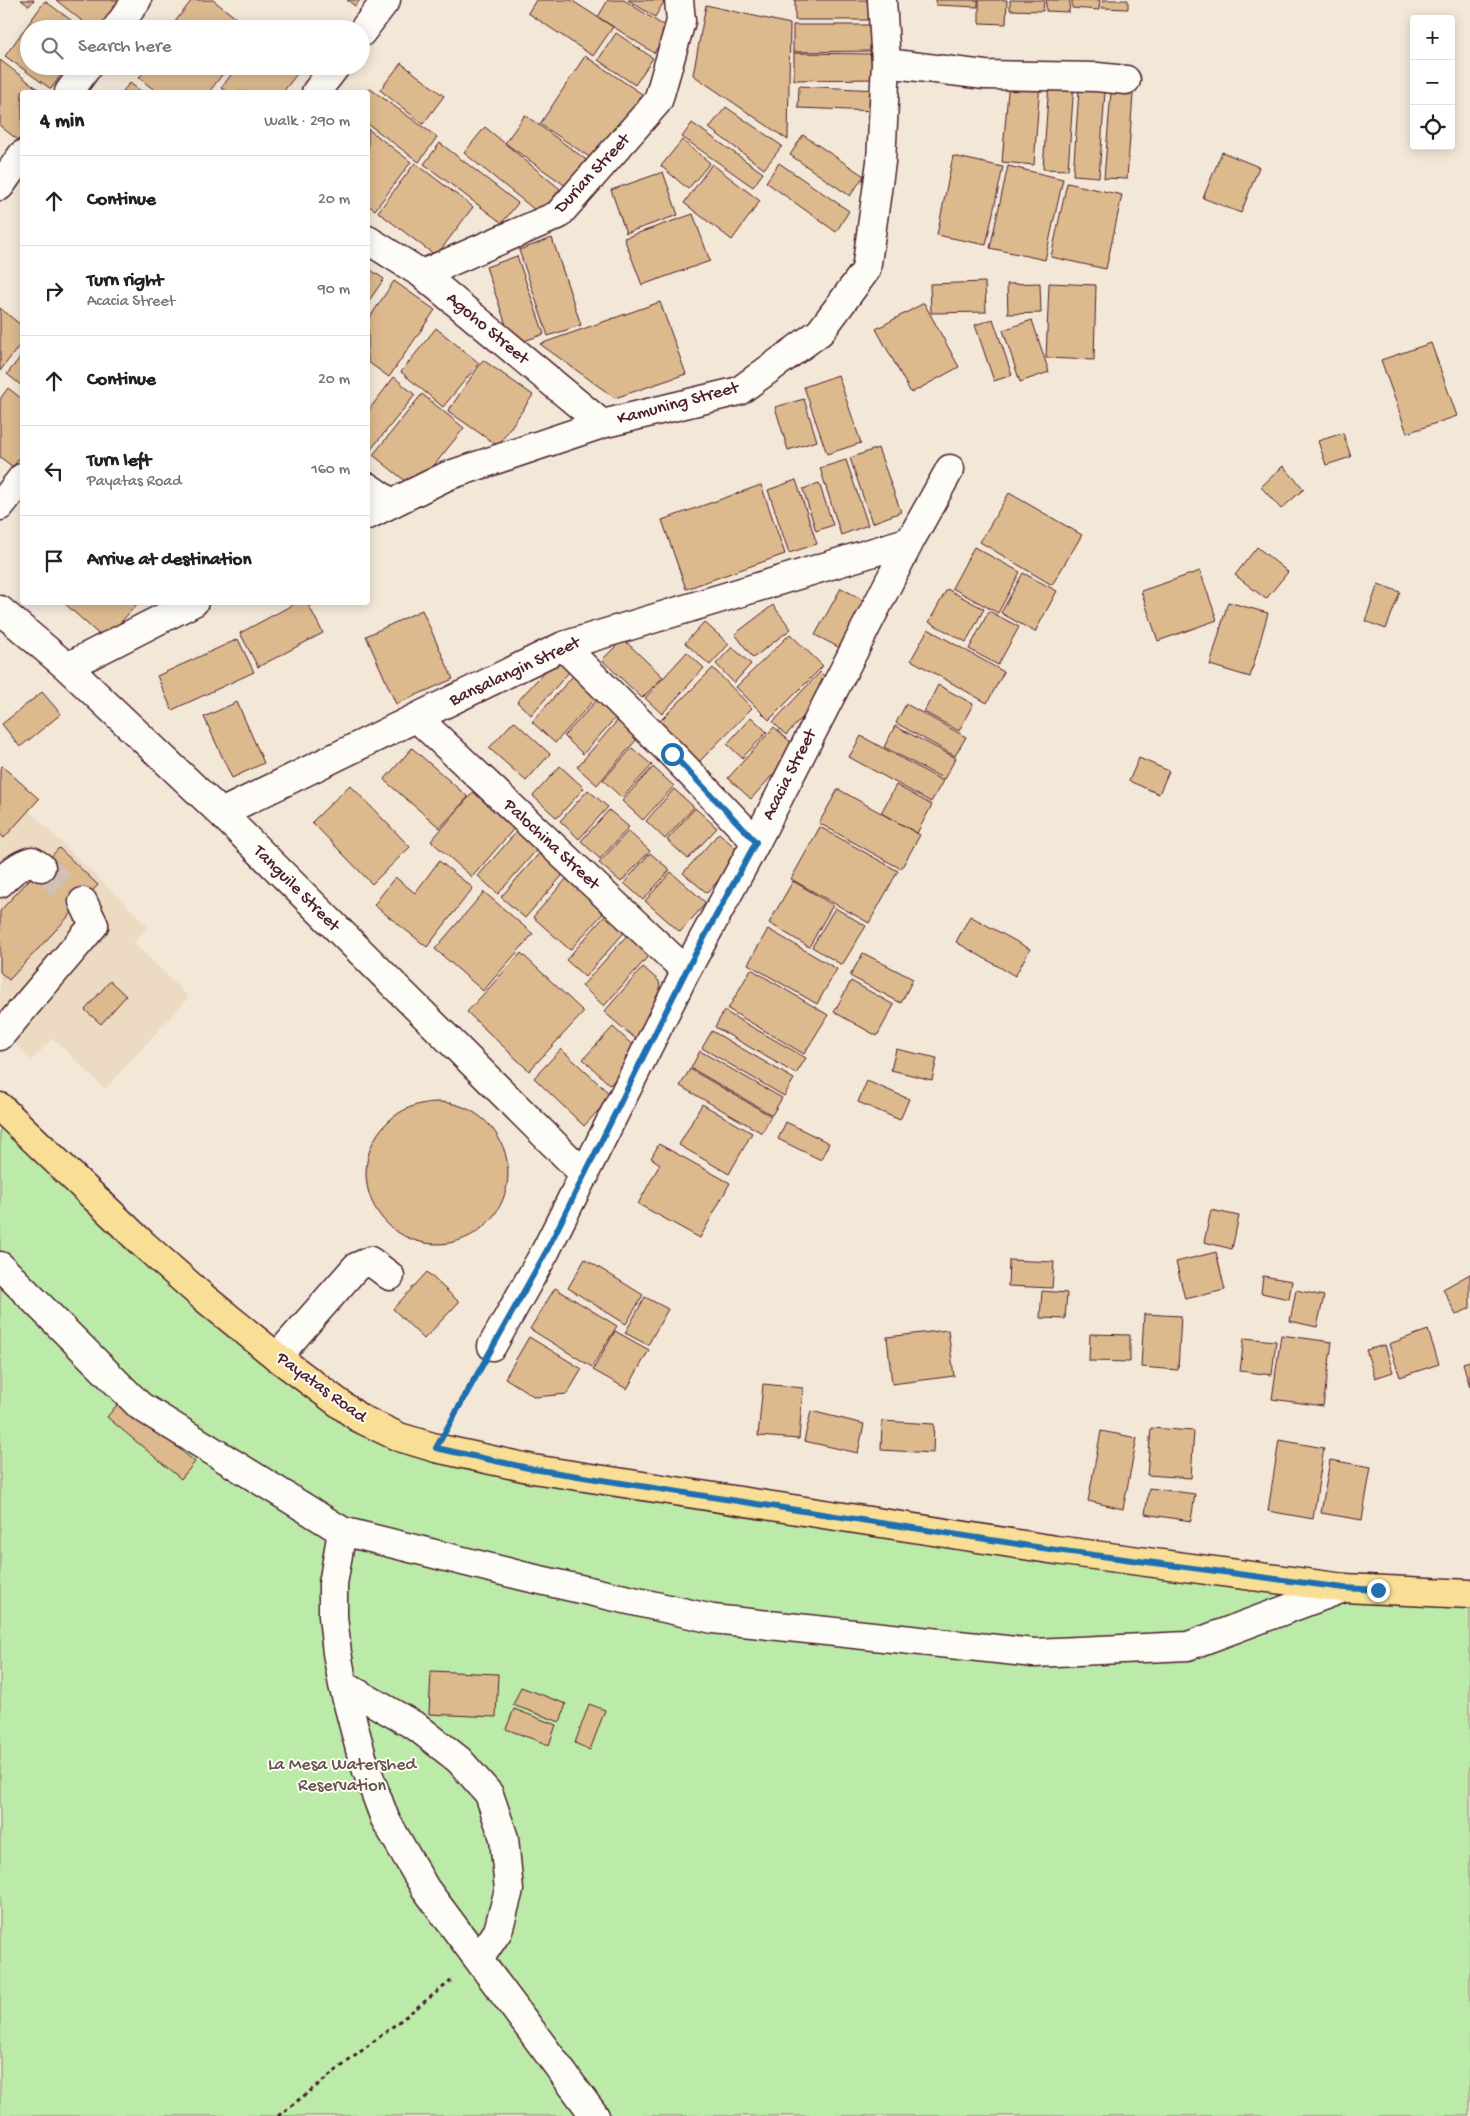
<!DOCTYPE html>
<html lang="en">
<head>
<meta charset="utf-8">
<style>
  body { margin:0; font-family:"Gochi Hand",sans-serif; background:#f2f2f2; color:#222 }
  .controls { position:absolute; right:15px; top:15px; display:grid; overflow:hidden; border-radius:5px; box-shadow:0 2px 12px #0003 }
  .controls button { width:45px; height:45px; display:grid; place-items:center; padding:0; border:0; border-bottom:1px solid #e0e0e0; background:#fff; color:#222; font:25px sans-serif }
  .stop { position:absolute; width:15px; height:15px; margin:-11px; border:4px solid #1f6fb2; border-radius:50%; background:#fff }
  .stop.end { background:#1f6fb2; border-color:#fff; box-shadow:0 1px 5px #0008 }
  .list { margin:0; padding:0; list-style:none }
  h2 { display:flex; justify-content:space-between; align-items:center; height:65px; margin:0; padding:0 20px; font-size:21px }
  h2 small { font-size:16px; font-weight:400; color:#767676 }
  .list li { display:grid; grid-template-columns:32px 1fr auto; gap:15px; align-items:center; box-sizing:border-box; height:90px; padding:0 20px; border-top:1px solid #e0e0e0 }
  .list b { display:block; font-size:19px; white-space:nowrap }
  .list p { margin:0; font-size:16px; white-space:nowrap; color:#767676 }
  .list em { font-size:16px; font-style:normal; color:#767676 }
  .icon { flex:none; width:28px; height:28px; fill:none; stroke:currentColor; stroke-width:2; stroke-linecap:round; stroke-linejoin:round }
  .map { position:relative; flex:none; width:1470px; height:2116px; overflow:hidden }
  .search { position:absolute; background:#fff; box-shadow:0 2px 12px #0003; left:20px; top:20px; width:350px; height:55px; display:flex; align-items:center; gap:12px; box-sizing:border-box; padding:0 18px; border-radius:28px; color:#767676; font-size:19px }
  .panel { position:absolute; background:#fff; box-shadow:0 2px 12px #0003; left:20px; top:90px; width:350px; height:515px; border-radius:5px }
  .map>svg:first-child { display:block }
  .built { fill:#ecdac2 }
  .green { fill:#bceaa9; stroke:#83846a }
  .building { fill:#ddb98e; stroke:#4a1f2b }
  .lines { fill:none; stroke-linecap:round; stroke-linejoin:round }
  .minor-tunnel { stroke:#d1c0b5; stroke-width:28; stroke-dasharray:28 14; stroke-linecap:butt }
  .minor-casing { stroke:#4a1f2b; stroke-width:31 }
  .major-casing { stroke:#4a1f2b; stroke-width:31 }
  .path { stroke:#4a1f2b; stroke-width:3; stroke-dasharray:4 4; stroke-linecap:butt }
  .minor { stroke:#fdfcf7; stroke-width:28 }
  .major { stroke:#f9df96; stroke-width:28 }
  .route { stroke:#1f6fb2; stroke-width:6 }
  .labels { text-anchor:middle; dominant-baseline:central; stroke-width:4; stroke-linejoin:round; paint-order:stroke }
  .street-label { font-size:18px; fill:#4a1f2b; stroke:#fdfcf7 }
  .park-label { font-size:18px; fill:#66524a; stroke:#fdfcf7 }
</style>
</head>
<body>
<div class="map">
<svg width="1470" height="2116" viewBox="0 0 1470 2116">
  <rect width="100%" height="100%" fill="#f3e8d8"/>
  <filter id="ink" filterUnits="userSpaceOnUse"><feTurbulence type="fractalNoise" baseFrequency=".02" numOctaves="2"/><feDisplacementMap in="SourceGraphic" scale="10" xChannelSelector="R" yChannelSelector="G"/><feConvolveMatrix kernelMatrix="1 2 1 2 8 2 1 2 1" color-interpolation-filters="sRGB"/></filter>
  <g filter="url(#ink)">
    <path class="built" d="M 0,783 L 148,926 L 134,943 L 189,997 L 105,1089 L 53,1038 L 32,1060 L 0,1030 Z"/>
    <path class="green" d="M 0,1107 L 143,1244 L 400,1437 L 1470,1605 L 1470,2116 L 0,2116 Z"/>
    <path class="building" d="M 21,0 L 34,0 L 29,6 Z
      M 56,0 L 127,0 L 105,29 L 92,29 Z
      M 192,0 L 213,0 L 250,29 L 182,29 L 174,23 Z
      M 347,0 L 360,0 L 355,6 Z
      M 536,0 L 571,0 L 613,27 L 593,56 L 528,13 Z
      M 608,0 L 624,0 L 669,29 L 654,53 L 598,17 Z
      M 628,0 L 665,0 L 655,17 Z
      M 795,0 L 872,0 L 872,20 L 795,20 Z
      M 936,0 L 978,0 L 978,7 L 936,5 Z
      M 979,0 L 1007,0 L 1006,24 L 979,23 Z
      M 1010,0 L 1044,0 L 1043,11 L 1010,10 Z
      M 1046,0 L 1070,0 L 1069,12 L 1046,11 Z
      M 1072,0 L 1100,0 L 1099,10 L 1072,8 Z
      M 1103,0 L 1128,0 L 1128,9 L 1102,8 Z
      M 45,1 L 83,29 L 29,29 L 29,66 L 67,66 L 51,89 L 5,56 Z
      M 706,5 L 790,24 L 788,140 L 693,75 Z
      M 793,25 L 873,25 L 873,51 L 793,52 Z
      M 616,33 L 653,58 L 635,85 L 598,60 Z
      M 794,53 L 874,54 L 875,79 L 794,80 Z
      M 585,56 L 642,94 L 597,162 L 540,124 Z
      M 0,60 L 42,92 L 22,92 L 22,135 L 18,140 L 0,126 Z
      M 401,63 L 444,96 L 423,124 L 380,90 Z
      M 148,66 L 211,66 L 222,75 L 209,92 L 157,92 L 139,78 Z
      M 238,66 L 296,66 L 300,70 L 283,92 L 228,92 L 221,88 Z
      M 1009,80 L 1040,82 L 1034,165 L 1002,162 Z
      M 1049,82 L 1074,83 L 1068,170 L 1043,169 Z
      M 130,83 L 142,92 L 122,92 Z
      M 799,86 L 876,90 L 875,111 L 798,108 Z
      M 369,88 L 437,137 L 419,162 L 368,124 L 368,92 L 365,92 Z
      M 1079,90 L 1105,92 L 1099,177 L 1073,175 Z
      M 1111,92 L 1133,94 L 1127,179 L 1104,178 Z
      M 726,107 L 782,146 L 764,169 L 709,128 Z
      M 525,115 L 592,164 L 573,191 L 505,143 Z
      M 692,123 L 763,173 L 753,187 L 682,137 Z
      M 485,127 L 560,189 L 540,214 L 464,153 Z
      M 368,129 L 411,162 L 375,210 L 368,205 Z
      M 803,135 L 864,176 L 850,196 L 790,155 Z
      M 682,140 L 710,163 L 688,189 L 661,166 Z
      M 440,143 L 518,203 L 502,223 L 424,164 Z
      M 1222,152 L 1259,167 L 1241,213 L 1203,198 Z
      M 953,156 L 1003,167 L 986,245 L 937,235 Z
      M 415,163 L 473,207 L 436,256 L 378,212 Z
      M 779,163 L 849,211 L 836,232 L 766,182 Z
      M 712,164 L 760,201 L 732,240 L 684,203 Z
      M 1008,166 L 1063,179 L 1045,260 L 990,248 Z
      M 663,172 L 678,215 L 626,233 L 611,190 Z
      M 1067,183 L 1122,195 L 1106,269 L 1051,257 Z
      M 693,214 L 710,261 L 642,285 L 624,238 Z
      M 552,238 L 581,325 L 548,336 L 519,250 Z
      M 517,256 L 544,334 L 513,345 L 486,267 Z
      M 368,268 L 384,279 L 368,302 Z
      M 394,281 L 435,310 L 389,377 L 368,362 L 368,320 Z
      M 985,282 L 986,312 L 931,313 L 930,284 Z
      M 1040,283 L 1041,313 L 1008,314 L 1007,284 Z
      M 1049,283 L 1096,285 L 1094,360 L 1046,358 Z
      M 660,302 L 686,374 L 615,398 L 540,344 Z
      M 924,303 L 959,367 L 911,393 L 876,329 Z
      M 0,308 L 22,326 L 22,342 L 0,371 Z
      M 993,319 L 1012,375 L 994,381 L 975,325 Z
      M 1032,320 L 1049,372 L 1020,382 L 1003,330 Z
      M 436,328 L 479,363 L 443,407 L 401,372 Z
      M 1431,343 L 1457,416 L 1407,433 L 1381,360 Z
      M 22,355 L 22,386 L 7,374 Z
      M 483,360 L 533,395 L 498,446 L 448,411 Z
      M 838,375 L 861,443 L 827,454 L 804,387 Z
      M 394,377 L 415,395 L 368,453 L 368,411 Z
      M 8,388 L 22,399 L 22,455 L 13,467 L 0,457 L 0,399 Z
      M 422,394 L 464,428 L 415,489 L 373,455 Z
      M 804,399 L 817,441 L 788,450 L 775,407 Z
      M 1343,433 L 1351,457 L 1326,465 L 1318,441 Z
      M 878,448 L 901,512 L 872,523 L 850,458 Z
      M 846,460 L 868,525 L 841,535 L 820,468 Z
      M 1283,466 L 1304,489 L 1281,509 L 1261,487 Z
      M 796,480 L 817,544 L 789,553 L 768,490 Z
      M 819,483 L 833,525 L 816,531 L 803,489 Z
      M 761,485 L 785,554 L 686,589 L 662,520 Z
      M 1009,493 L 1082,535 L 1052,585 L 980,542 Z
      M 974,547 L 1020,572 L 998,613 L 952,588 Z
      M 1257,547 L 1288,572 L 1266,599 L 1235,575 Z
      M 1200,571 L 1217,620 L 1158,641 L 1141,591 Z
      M 1023,573 L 1057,591 L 1035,632 L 1001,613 Z
      M 1378,584 L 1400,592 L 1386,629 L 1365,621 Z
      M 841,588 L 869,603 L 844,650 L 815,635 Z
      M 947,589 L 984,609 L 966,642 L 929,622 Z
      M 63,602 L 139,602 L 105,640 Z
      M 298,602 L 307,602 L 323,633 L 258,667 L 240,633 Z
      M 1228,602 L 1268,613 L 1250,677 L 1210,665 Z
      M 773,605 L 791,629 L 753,658 L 735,634 Z
      M 422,610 L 453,679 L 396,704 L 366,636 Z
      M 989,611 L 1019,627 L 998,665 L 969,649 Z
      M 704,622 L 729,644 L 710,665 L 685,643 Z
      M 928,629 L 1004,672 L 987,703 L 911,660 Z
      M 790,634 L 823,666 L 769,720 L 736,687 Z
      M 238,639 L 254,672 L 172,710 L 157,676 Z
      M 623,639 L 663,677 L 642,698 L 602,660 Z
      M 732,647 L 751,664 L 734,683 L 716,664 Z
      M 687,652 L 704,668 L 662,714 L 645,698 Z
      M 558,657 L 571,670 L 531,715 L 517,702 Z
      M 713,668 L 752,708 L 698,763 L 658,723 Z
      M 579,669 L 603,690 L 555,743 L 532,722 Z
      M 820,672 L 833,685 L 786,735 L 773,722 Z
      M 938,685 L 973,704 L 959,731 L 924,712 Z
      M 42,692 L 61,714 L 20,747 L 2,724 Z
      M 599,698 L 618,715 L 583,754 L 564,736 Z
      M 237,702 L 264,763 L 232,778 L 204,717 Z
      M 906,704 L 966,737 L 955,756 L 896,723 Z
      M 751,717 L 767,732 L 742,758 L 727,744 Z
      M 618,720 L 638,738 L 597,785 L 577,767 Z
      M 514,721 L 550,754 L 526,781 L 489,748 Z
      M 895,726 L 956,758 L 944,779 L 884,747 Z
      M 774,727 L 797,748 L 751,799 L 728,778 Z
      M 861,736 L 943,781 L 931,802 L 849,757 Z
      M 412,748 L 468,797 L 440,828 L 384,780 Z
      M 632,748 L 652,765 L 622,798 L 603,780 Z
      M 1139,758 L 1169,771 L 1159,794 L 1129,781 Z
      M 2,766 L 39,799 L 4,838 L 0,834 L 0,769 Z
      M 560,766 L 584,788 L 557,818 L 533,796 Z
      M 653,767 L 674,786 L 643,820 L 622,801 Z
      M 350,785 L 410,847 L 372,884 L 312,822 Z
      M 896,785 L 932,805 L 917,833 L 881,813 Z
      M 476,789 L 517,825 L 472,877 L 431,841 Z
      M 674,789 L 694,807 L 665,839 L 646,821 Z
      M 838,789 L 920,835 L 901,869 L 819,823 Z
      M 588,790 L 608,807 L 579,839 L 560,821 Z
      M 695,808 L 717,828 L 688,859 L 667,840 Z
      M 609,810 L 629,827 L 600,859 L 581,841 Z
      M 820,827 L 898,871 L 869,923 L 791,879 Z
      M 519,829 L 539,847 L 498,894 L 478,876 Z
      M 628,831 L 650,851 L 621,882 L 599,863 Z
      M 719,833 L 742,854 L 707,893 L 683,873 Z
      M 59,848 L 98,885 L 9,980 L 0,972 L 0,911 Z
      M 543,849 L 567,870 L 525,918 L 501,897 Z
      M 650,853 L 670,870 L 643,900 L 624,883 Z
      M 439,861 L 473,888 L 427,947 L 374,905 L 395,877 L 415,893 Z
      M 671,872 L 706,903 L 680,932 L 645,901 Z
      M 568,877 L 606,910 L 570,950 L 533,917 Z
      M 793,881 L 833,905 L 809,947 L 769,923 Z
      M 484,892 L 533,934 L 483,991 L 435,949 Z
      M 835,908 L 866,926 L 842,965 L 812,947 Z
      M 610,910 L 629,927 L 585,977 L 566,960 Z
      M 970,916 L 1030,949 L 1015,976 L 956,942 Z
      M 768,929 L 837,969 L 817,1004 L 748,964 Z
      M 630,932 L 652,952 L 604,1006 L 582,986 Z
      M 521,953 L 584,1012 L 529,1071 L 467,1012 Z
      M 863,953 L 913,979 L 901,1003 L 850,976 Z
      M 643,967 L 659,981 L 662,1002 L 637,1040 L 604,1012 Z
      M 751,969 L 828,1015 L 804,1054 L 728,1009 Z
      M 110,981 L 126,996 L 101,1024 L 85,1010 Z
      M 851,981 L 894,1005 L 877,1036 L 834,1012 Z
      M 724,1011 L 806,1058 L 796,1074 L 715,1027 Z
      M 613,1027 L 640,1052 L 610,1085 L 583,1059 Z
      M 712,1031 L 794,1079 L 784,1096 L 702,1048 Z
      M 561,1049 L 612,1096 L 584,1126 L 534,1078 Z
      M 896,1049 L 937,1058 L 932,1080 L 891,1070 Z
      M 700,1051 L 782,1098 L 772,1115 L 691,1068 Z
      M 690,1069 L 771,1116 L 762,1133 L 680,1086 Z
      M 867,1081 L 909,1099 L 900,1120 L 858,1102 Z
      M366 1173a71 71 0 1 1 142 0a71 71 0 1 1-142 0Z
      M 702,1104 L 752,1133 L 729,1174 L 679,1145 Z
      M 786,1122 L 829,1143 L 821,1160 L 778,1139 Z
      M 659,1144 L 730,1183 L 700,1238 L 638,1204 L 660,1164 L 651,1158 Z
      M 1211,1210 L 1239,1216 L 1232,1249 L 1204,1242 Z
      M 1216,1252 L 1225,1290 L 1185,1299 L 1176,1262 Z
      M 585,1259 L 643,1295 L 626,1324 L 568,1288 Z
      M 1009,1260 L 1054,1262 L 1052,1288 L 1008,1286 Z
      M 427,1272 L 459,1302 L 424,1339 L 393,1309 Z
      M 1470,1274 L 1470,1308 L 1456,1315 L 1443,1289 Z
      M 1263,1276 L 1292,1281 L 1289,1299 L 1261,1293 Z
      M 555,1288 L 617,1326 L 592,1367 L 530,1329 Z
      M 1296,1290 L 1324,1296 L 1317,1327 L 1290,1321 Z
      M 1042,1291 L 1067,1293 L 1065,1319 L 1040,1318 Z
      M 645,1297 L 668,1309 L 648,1345 L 625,1333 Z
      M 1144,1314 L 1181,1316 L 1178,1370 L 1141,1367 Z
      M 948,1330 L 954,1376 L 892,1384 L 887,1337 Z
      M 1428,1330 L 1439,1364 L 1400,1377 L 1389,1344 Z
      M 615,1331 L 649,1350 L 627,1389 L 593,1370 Z
      M 1090,1334 L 1130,1335 L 1130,1362 L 1089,1361 Z
      M 1281,1335 L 1332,1342 L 1323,1406 L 1272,1399 Z
      M 529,1337 L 582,1369 L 567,1394 L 535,1397 L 505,1378 Z
      M 1244,1338 L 1276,1341 L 1272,1375 L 1240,1371 Z
      M 1385,1345 L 1393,1372 L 1375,1378 L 1366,1350 Z
      M 1470,1361 L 1470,1387 L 1463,1363 Z
      M 763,1384 L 803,1388 L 799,1439 L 758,1436 Z
      M 121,1400 L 195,1462 L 181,1479 L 107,1417 Z
      M 811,1411 L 864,1424 L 858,1453 L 804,1441 Z
      M 882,1421 L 934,1424 L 933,1453 L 881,1450 Z
      M 1151,1428 L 1194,1431 L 1191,1478 L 1147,1475 Z
      M 1101,1431 L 1137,1438 L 1123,1509 L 1088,1501 Z
      M 1279,1440 L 1324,1448 L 1313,1519 L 1268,1511 Z
      M 1330,1460 L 1371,1467 L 1362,1520 L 1321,1513 Z
      M 1149,1488 L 1195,1494 L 1191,1521 L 1145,1514 Z
      M 431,1671 L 498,1674 L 496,1717 L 429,1714 Z
      M 521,1687 L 566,1704 L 560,1722 L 513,1705 Z
      M 589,1704 L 605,1710 L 590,1750 L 575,1743 Z
      M 514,1709 L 556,1725 L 549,1745 L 506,1729 Z"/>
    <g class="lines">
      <path class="minor-tunnel" d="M 41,867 L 83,902"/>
      <defs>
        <path id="minor" d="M 116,29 L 137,0
          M 361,33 L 386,0
          M 886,63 L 985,75 L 1097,77 L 1126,80
          M 69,92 L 88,66
          M 316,92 L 336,66
          M 0,186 L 22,155
          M 368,240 L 422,274 L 602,424
          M 422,274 L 558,215 L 658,101 L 681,21 L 679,0
          M 368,487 L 391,503
          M 0,506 L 22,478
          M 368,515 L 447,476 L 602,424 L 739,391 L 820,332 L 866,270 L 881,162 L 886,63 L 882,0
          M 0,610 L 67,667 L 221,813 L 585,1175
          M 563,646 L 672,754 L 756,842
          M 67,667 L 194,602
          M 417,718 L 686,971
          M 221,813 L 563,646 L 910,541
          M 0,883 C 10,873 18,865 32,861 L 41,867
          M 0,1036 L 94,925 L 83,902
          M 0,1266 L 140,1406 L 342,1531 L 527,1577 L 713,1619 L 1034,1653 L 1188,1646 L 1344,1588
          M 492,1346 L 545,1252 L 686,971 L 756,842 L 910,541 L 950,469
          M 277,1357 L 356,1267 L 370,1261 L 390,1276
          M 342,1531 L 333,1584 L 333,1616 L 337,1653 L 343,1685 L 362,1757 L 385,1819 L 425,1888 L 595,2116
          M 343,1685 L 417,1727 L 459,1760 L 489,1794 L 504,1838 L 509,1890 L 498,1931 L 479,1959"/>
        <path id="major" d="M 0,1107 L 143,1244 L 203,1297 L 277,1357 L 359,1418 L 399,1437 L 436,1448 L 533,1469 L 1056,1550 L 1344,1588 L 1470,1594"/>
      </defs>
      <use href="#minor" class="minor-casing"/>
      <use href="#major" class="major-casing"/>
      <path class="path" d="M 453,1417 L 475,1376
        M 278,2116 L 451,1981"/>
      <use href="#minor" class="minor"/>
      <use href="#major" class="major"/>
    </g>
  </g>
  <g class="lines" filter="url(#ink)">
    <path class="route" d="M 672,754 L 756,842 L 686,971 L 546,1252 L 436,1448 L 533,1469 L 647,1487 L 1056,1550 L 1344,1588 L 1378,1590"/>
  </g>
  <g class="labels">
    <g class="street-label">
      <text transform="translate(593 174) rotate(-47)">Durian Street</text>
      <text transform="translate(487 329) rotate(40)">Agoho Street</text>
      <text transform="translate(678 404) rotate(-15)">Kamuning Street</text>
      <text transform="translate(515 672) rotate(-25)">Bansalangin Street</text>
      <text transform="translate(790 775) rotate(-63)">Acacia Street</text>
      <text transform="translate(551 845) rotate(43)">Palochina Street</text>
      <text transform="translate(296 889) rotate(45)">Tanguile Street</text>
      <text transform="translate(321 1388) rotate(36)">Payatas Road</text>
    </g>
    <g class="park-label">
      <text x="342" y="1765">La Mesa Watershed<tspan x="342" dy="21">Reservation</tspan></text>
    </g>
  </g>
</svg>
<div class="controls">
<button>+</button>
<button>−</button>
<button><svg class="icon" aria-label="locate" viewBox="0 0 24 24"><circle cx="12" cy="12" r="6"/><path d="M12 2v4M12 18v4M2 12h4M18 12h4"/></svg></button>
</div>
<div class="stop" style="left:672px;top:754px"></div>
<div class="stop end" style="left:1378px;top:1590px"></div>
<div class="search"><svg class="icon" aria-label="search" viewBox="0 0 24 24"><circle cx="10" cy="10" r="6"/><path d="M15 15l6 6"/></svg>Search here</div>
<section class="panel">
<h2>4 min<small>Walk · 290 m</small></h2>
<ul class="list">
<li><svg class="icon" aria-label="ahead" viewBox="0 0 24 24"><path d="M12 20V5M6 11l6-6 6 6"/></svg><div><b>Continue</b></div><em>20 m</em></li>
<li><svg class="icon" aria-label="right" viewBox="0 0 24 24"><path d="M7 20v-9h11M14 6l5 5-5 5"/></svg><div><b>Turn right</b><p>Acacia Street</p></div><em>90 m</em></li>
<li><svg class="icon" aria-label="ahead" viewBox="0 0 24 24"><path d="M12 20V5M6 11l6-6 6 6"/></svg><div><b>Continue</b></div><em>20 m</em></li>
<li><svg class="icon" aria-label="left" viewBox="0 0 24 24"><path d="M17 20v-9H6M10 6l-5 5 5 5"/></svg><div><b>Turn left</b><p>Payatas Road</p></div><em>160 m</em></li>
<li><svg class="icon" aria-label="arrive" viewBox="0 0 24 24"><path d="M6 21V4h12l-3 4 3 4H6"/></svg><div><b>Arrive at destination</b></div></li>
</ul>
</section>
</div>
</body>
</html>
